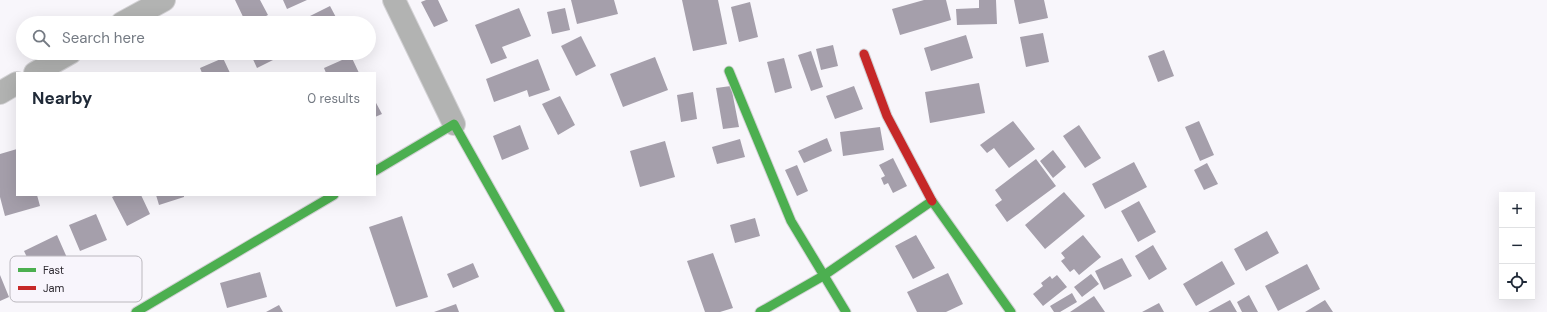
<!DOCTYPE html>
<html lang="en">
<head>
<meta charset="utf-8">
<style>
  body { margin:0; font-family:"DM Sans",sans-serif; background:#f2f2f3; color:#1f2937 }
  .controls { position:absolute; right:12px; bottom:12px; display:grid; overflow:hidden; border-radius:0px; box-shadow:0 4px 16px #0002 }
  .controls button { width:36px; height:36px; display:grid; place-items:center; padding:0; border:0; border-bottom:1px solid #e0e1e3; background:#fff; color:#1f2937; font:20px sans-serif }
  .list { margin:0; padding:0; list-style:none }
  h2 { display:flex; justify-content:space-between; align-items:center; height:52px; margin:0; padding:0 16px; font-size:17px }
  h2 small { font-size:13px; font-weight:400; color:#747a83 }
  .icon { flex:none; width:22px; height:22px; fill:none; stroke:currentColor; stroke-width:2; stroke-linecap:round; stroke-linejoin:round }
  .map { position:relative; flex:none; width:1547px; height:312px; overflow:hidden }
  .search { position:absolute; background:#fff; box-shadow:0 4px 16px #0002; left:16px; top:16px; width:360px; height:44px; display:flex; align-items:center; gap:10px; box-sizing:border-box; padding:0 14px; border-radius:22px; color:#747a83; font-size:15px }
  .panel { position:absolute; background:#fff; box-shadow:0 4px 16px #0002; left:16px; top:72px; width:360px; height:124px; border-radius:0px }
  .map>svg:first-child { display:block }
  .building { fill:#a59fab }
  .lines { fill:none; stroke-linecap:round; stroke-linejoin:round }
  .street-casing { stroke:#d3d2d5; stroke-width:24 }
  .fast-casing { stroke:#d3d2d5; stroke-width:11 }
  .jam-casing { stroke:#d3d2d5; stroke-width:11 }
  .street { stroke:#b2b3b2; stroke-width:22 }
  .fast { stroke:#4caf50; stroke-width:9 }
  .jam { stroke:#c62828; stroke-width:9 }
  .key { fill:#f8f5fc; stroke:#bbb8be; stroke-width:1 }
  .key-label { font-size:11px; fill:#2c282f }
</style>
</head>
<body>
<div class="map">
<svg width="1547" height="312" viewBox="0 0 1547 312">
  <rect width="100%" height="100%" fill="#f8f6fb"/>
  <path class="building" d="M 235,0 L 260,0 L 268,15 L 252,23 L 246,23 Z
    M 283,0 L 307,0 L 287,9 Z
    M 426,0 L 438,0 L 448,21 L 434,27 L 421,2 Z
    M 571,0 L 614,0 L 618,14 L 577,24 Z
    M 682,0 L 718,0 L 727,44 L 693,51 Z
    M 924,0 L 946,0 L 951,20 L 900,35 L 892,9 Z
    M 979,0 L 996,0 L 997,24 L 957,25 L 956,9 L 979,8 Z
    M 1014,0 L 1044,0 L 1048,18 L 1019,24 Z
    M 750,2 L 758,37 L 739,42 L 731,7 Z
    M 330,6 L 339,23 L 303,23 L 302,20 Z
    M 519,8 L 531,36 L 502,47 L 507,58 L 491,64 L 475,25 Z
    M 565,8 L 570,30 L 552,34 L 547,12 Z
    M 1043,33 L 1049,62 L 1026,67 L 1020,37 Z
    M 966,35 L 973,58 L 931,71 L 924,48 Z
    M 581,36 L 596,66 L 576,76 L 561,46 Z
    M 833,45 L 838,66 L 821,70 L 816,49 Z
    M 1164,50 L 1174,76 L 1158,82 L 1148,56 Z
    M 811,51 L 823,87 L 811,91 L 798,55 Z
    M 250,53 L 280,53 L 281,56 L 257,68 Z
    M 351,56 L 359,73 L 326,73 L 324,68 Z
    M 655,57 L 668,90 L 623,107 L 610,74 Z
    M 223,58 L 230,73 L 202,73 L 200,68 Z
    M 784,58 L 792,88 L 775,93 L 767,62 Z
    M 538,59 L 550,90 L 529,97 L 527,90 L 494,102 L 486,79 Z
    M 979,83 L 985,113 L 930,123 L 925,92 Z
    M 731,86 L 739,127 L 723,129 L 716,88 Z
    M 854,86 L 863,109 L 835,119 L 826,96 Z
    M 693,92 L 697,119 L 681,122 L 677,95 Z
    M 560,96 L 575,125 L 558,135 L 542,104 Z
    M 375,101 L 382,114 L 375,117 Z
    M 1013,121 L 1035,149 L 1009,168 L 994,148 L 987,153 L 980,145 Z
    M 1199,121 L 1214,155 L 1200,161 L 1185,127 Z
    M 520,125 L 529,149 L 502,160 L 493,136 Z
    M 1079,125 L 1101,158 L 1085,168 L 1063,136 Z
    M 880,127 L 884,150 L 843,156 L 840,132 Z
    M 827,138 L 832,151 L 804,163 L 798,151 Z
    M 740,139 L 745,157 L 717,164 L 712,147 Z
    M 665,141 L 675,177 L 640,187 L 630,151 Z
    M 17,149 L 17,195 L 37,195 L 40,206 L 5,216 L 0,197 L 0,154 Z
    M 1053,150 L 1066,167 L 1053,178 L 1040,161 Z
    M 893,158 L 907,186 L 893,193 L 888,183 L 884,185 L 881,178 L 885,176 L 879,165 Z
    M 1036,159 L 1056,186 L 1007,222 L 995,205 L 1002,200 L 995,190 Z
    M 1134,162 L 1147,187 L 1105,209 L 1092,184 Z
    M 1207,163 L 1218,184 L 1204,190 L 1194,170 Z
    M 797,165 L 808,191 L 797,196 L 785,170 Z
    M 1064,192 L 1085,216 L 1045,249 L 1025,225 Z
    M 116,195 L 141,195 L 150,214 L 127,226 L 112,197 Z
    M 156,195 L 184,195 L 184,197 L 159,205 Z
    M 1139,201 L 1156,232 L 1138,242 L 1121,211 Z
    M 96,214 L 107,240 L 80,251 L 69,225 Z
    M 402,216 L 428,297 L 396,307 L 369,227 Z
    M 755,218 L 760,236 L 735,243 L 730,225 Z
    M 1267,231 L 1279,253 L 1246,271 L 1234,249 Z
    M 57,235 L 68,260 L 36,276 L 24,251 Z
    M 916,235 L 935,268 L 913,279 L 895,246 Z
    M 1083,235 L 1101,257 L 1079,275 L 1074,269 L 1070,272 L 1061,261 L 1065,258 L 1061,253 Z
    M 1153,245 L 1167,269 L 1149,280 L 1135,256 Z
    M 713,253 L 733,308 L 720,312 L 705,312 L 687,261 Z
    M 1122,258 L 1132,276 L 1104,290 L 1095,271 Z
    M 1222,261 L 1235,284 L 1196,306 L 1183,284 Z
    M 473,263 L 479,277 L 453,288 L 447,274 Z
    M 1307,264 L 1320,289 L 1278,311 L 1265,286 Z
    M 260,272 L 267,297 L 227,308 L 220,283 Z
    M 948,273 L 963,304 L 946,312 L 917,312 L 907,292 Z
    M 1091,274 L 1099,284 L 1082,297 L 1074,287 Z
    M 0,275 L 9,297 L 0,301 Z
    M 1057,275 L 1067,287 L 1043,306 L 1033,294 L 1043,286 L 1041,283 L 1050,276 L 1052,279 Z
    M 1072,293 L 1077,302 L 1060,312 L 1054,312 L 1050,306 Z
    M 1249,295 L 1258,312 L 1242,312 L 1237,302 Z
    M 1094,296 L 1105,312 L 1070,312 Z
    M 1230,300 L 1237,312 L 1208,312 Z
    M 1325,300 L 1333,312 L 1305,312 Z
    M 1159,303 L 1164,312 L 1142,312 Z
    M 456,304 L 459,312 L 434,312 Z
    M 279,305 L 283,312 L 266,312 Z"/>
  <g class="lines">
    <defs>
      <path id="street" d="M 394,0 L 454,124
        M 122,23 L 164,0
        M 35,73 L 70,53
        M 0,93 L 17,83"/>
      <path id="fast" d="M 729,71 L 791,221 L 846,312
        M 375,171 L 454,124 L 560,312
        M 136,312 L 334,195
        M 760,312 L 823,276 L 932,201 L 1011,312"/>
      <path id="jam" d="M 864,54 L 887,116 L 932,201"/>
    </defs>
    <use href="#street" class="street-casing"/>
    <use href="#fast" class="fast-casing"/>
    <use href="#jam" class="jam-casing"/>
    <use href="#street" class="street"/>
    <use href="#fast" class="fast"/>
    <use href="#jam" class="jam"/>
  </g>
  <rect x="10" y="256" width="132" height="46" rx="6" class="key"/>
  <rect x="18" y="268" width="18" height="4" fill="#4caf50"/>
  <rect x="18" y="286" width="18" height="4" fill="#c62828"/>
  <g class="key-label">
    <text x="43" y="274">Fast</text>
    <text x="43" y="292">Jam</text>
  </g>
</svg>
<div class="controls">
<button>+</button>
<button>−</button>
<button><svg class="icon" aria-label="locate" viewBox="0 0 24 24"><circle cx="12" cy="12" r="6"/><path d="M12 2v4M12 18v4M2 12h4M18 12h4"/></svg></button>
</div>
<div class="search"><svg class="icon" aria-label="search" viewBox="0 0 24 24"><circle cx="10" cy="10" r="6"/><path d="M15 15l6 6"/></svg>Search here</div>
<section class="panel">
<h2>Nearby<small>0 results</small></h2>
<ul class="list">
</ul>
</section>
</div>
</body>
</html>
